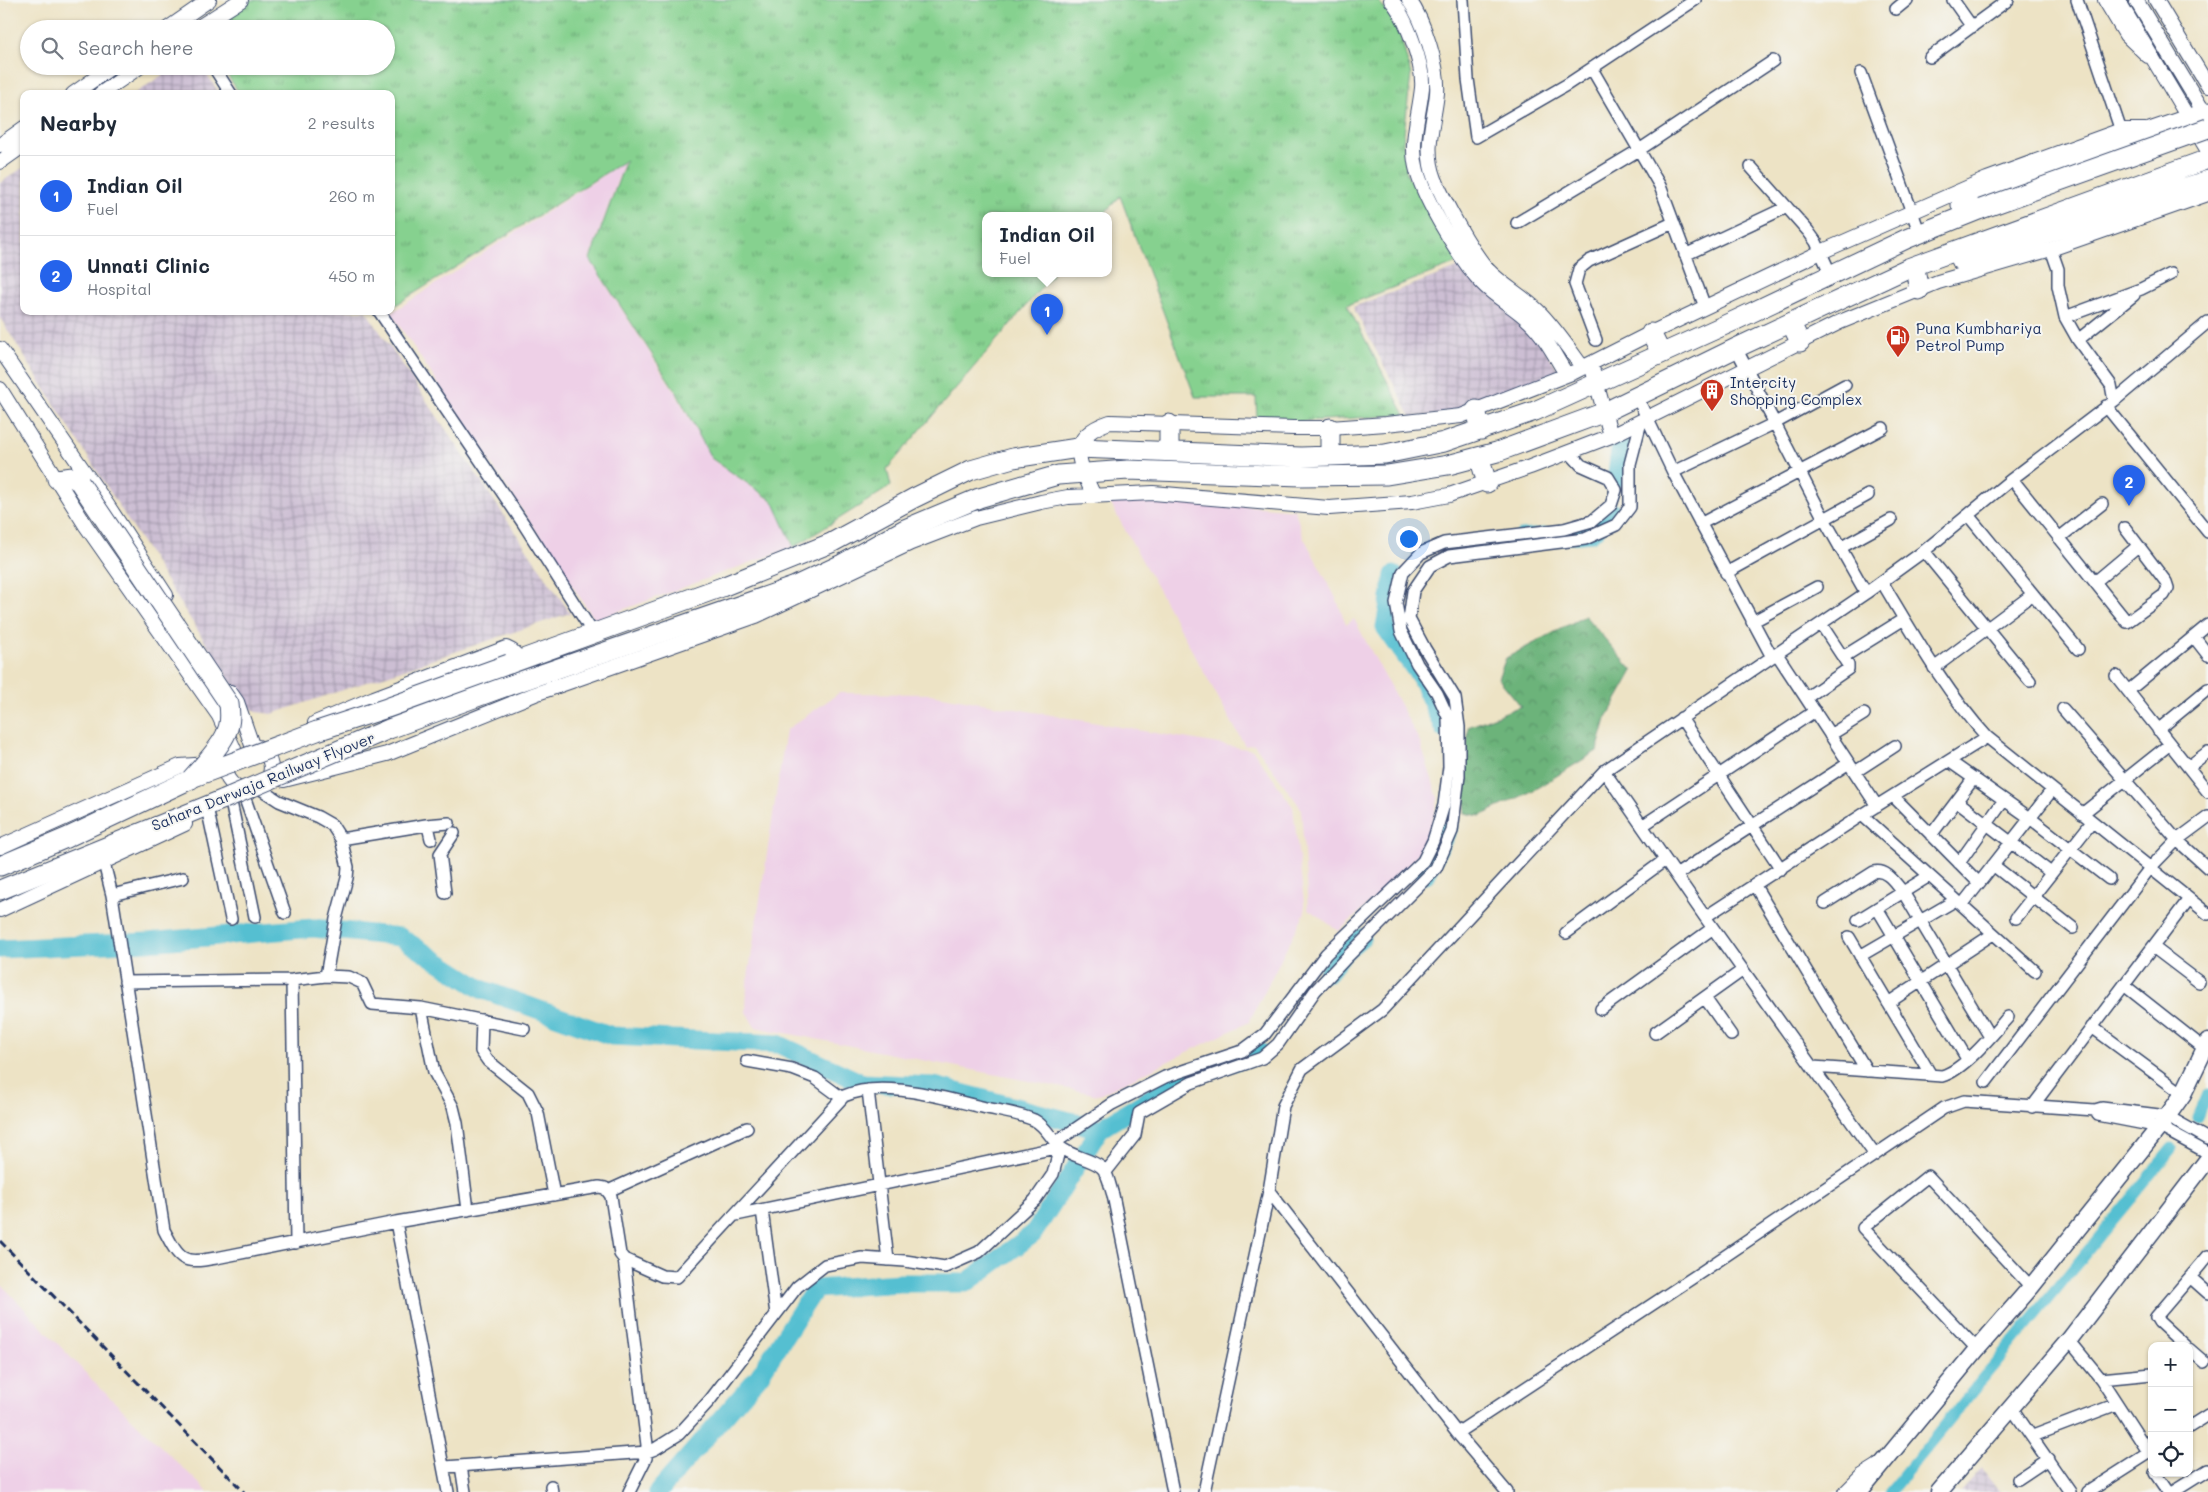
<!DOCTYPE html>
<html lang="en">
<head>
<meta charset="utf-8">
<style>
  body { margin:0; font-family:Mali,sans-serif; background:#f6f6f7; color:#1f2937 }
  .controls { position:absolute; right:15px; bottom:15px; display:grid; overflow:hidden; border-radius:10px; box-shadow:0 1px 4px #0004 }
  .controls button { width:45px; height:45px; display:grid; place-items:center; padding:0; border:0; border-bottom:1px solid #e0e1e3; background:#fff; color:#1f2937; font:25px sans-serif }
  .you { position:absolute; left:1408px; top:538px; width:18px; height:18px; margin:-12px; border:4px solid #fff; border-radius:50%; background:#1a73e8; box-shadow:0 0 0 8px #1a73e833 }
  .badge { display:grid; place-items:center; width:32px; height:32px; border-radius:50%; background:#2563eb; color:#fff; font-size:16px; font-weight:700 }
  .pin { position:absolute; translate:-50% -41px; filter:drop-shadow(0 1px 2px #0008) }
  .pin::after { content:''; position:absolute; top:26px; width:18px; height:15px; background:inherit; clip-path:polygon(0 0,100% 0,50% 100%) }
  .popup { position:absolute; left:982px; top:212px; width:130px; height:65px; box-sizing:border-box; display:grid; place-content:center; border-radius:10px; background:#fff; filter:drop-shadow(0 1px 4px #0005); font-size:16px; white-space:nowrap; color:#747a83 }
  .popup b { font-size:19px; color:#1f2937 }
  .popup::after { content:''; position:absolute; left:50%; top:100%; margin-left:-10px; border:10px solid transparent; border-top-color:#fff }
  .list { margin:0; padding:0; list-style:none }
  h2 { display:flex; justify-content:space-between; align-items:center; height:65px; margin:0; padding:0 20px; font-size:21px }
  h2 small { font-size:16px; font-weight:400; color:#747a83 }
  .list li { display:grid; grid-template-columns:32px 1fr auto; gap:15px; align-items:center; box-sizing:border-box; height:80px; padding:0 20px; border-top:1px solid #e0e1e3 }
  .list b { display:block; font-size:19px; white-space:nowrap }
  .list p { margin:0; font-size:16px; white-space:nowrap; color:#747a83 }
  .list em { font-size:16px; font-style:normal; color:#747a83 }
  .icon { flex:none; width:28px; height:28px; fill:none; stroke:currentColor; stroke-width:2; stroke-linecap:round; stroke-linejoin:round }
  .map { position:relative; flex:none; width:2208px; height:1492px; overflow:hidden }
  .search { position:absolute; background:#fff; box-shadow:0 1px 4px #0004; left:20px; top:20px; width:375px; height:55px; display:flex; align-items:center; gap:12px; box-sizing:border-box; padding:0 18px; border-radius:28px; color:#747a83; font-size:19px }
  .panel { position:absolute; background:#fff; box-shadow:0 1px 4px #0004; left:20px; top:90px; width:375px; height:225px; border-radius:10px }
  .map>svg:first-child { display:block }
  .built { fill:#eed0e7 }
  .industrial { fill:url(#industrial-grid) }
  .grass { fill:url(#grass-tufts); stroke:#508076 }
  .forest { fill:url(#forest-crowns); stroke:#44716c }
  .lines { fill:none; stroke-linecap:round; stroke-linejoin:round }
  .canal { stroke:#55bfd1; stroke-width:11 }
  .river { stroke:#55bfd1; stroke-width:19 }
  .minor-casing { stroke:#3a4a6d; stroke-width:14 }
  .tertiary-casing { stroke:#3a4a6d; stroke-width:16 }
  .secondary-casing { stroke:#3a4a6d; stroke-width:19 }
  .trunk-casing { stroke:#3a4a6d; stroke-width:21 }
  .minor { stroke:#fff; stroke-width:11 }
  .tertiary { stroke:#fff; stroke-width:14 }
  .secondary { stroke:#fff; stroke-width:16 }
  .trunk { stroke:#fff; stroke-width:19 }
  .rail { stroke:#1b2f5e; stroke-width:3; stroke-dasharray:8 4; stroke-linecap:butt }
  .trunk-bridge-casing { stroke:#3a4a6d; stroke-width:21; stroke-linecap:butt }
  .trunk-bridge { stroke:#fff; stroke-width:19 }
  .labels { text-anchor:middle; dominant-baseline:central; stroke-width:4; stroke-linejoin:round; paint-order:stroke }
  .poi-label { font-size:15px; fill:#1b2f5e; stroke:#f6f6f2; text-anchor:start }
  .street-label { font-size:15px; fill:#1b2f5e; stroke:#f6f6f2 }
</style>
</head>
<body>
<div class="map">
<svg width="2208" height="1492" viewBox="0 0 2208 1492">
  <defs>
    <pattern id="industrial-grid" width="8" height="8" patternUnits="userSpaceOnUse" patternTransform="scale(1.25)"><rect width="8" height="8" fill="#ccbed3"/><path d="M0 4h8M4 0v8" fill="none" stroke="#a59bae"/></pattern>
    <pattern id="grass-tufts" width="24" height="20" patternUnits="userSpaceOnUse" patternTransform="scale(1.25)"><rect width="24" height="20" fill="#86d18f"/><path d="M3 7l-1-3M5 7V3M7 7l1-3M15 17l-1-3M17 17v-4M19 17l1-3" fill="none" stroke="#6daa78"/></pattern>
    <pattern id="forest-crowns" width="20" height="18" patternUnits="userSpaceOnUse" patternTransform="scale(1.25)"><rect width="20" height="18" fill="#6cb37a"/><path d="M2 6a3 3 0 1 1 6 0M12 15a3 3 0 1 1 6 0" fill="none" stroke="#589267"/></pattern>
  </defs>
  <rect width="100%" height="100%" fill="#f6f6f2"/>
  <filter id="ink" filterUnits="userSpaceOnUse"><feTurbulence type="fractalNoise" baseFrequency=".02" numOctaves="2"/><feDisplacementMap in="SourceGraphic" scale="10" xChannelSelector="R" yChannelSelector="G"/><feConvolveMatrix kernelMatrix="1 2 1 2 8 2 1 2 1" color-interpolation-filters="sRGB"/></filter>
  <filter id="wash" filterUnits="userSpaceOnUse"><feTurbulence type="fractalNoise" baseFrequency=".0096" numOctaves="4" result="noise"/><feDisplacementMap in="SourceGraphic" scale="20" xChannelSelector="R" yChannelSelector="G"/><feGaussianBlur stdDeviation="1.12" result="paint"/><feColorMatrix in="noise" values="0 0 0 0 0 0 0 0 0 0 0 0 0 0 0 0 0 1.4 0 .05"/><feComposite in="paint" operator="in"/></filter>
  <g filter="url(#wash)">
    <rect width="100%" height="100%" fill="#ede3c5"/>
    <path class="built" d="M 624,162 L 589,259 L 676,394 L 711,459 L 773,502 L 793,547 L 595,620 L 391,313 Z
      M 1151,497 L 1295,510 L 1302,534 L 1337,600 L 1346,625 L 1354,619 L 1420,742 L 1438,798 L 1428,839 L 1407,869 L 1339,931 L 1308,909 L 1301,808 L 1254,744 L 1245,746 L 1109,501 Z
      M 839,693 L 930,694 L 1253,750 L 1293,807 L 1305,912 L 1249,1022 L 1099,1095 L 755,1027 L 746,1012 L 747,984 L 786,730 Z
      M 0,1283 L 97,1385 L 208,1492 L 0,1492 Z"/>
    <path class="industrial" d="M 176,66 L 201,66 L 220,94 L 134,94 Z
      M 24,167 L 24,311 L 366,311 L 570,613 L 272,714 L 256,712 L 243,702 L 0,318 L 0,183 Z
      M 1460,267 L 1527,324 L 1560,372 L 1460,413 L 1411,417 L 1353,307 Z
      M 1982,1468 L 2000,1492 L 1960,1492 Z"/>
    <path class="grass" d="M 247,0 L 1374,0 L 1378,1 L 1396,19 L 1411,75 L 1403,142 L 1407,175 L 1460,262 L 1347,305 L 1405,415 L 1257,424 L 1256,397 L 1195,397 L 1120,196 L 1102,216 L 986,216 L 986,274 L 1053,274 L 887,469 L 891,486 L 794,547 L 773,501 L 711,458 L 677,393 L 590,259 L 626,160 L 391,308 L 391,94 L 240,94 L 221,66 L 386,66 L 386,29 L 204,29 Z"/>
    <path class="forest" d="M 1585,616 L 1633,671 L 1606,719 L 1597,751 L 1532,791 L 1480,816 L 1465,813 L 1468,727 L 1521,706 L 1498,678 L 1506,658 Z"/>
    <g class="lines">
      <path class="canal" d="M 2198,1117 L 2208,1094
        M 1890,1492 L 2172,1148"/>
      <path class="river" d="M 1616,479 L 1621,445
        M 1522,539 L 1591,533 L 1612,512
        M 1394,575 L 1385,627 L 1421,678 L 1444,729
        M 1425,875 L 1448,829
        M 0,949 L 147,942 L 313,928 L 400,937 L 481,989 L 612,1036 L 778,1044 L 862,1083 L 934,1086 L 1100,1129
        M 1328,973 L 1345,951 L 1361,938
        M 658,1492 L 759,1376 L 815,1289 L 899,1283 L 966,1283 L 1033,1234 L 1100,1129 L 1186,1076 L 1261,1053"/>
    </g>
  </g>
  <g filter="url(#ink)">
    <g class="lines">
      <defs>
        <path id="minor" d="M 1463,0 L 1468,79 L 1476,137 L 1568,84 L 1695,0
          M 1953,0 L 1972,27
          M 2077,0 L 2123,137
          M 1896,9 L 1907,0
          M 179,20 L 186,29
          M 1930,57 L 2008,0
          M 213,66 L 231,94
          M 1592,69 L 1660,186 L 1705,307
          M 1861,73 L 1920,234
          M 1751,167 L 1808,231 L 1816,242 L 1831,275
          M 1517,223 L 1639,150 L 1773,61
          M 2051,249 L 2058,269 L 2058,286 L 2065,317 L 2078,340 L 2111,385 L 2114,401
          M 1685,255 L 1787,207
          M 379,311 L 523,523 L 593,633
          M 2065,317 L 2141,289 L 2171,274
          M 1596,340 L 1575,284 L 1579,269 L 1589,261 L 1673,223
          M 2078,340 L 2134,295
          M 1736,348 L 1824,519 L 1866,593
          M 1637,397 L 1673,472 L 1772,657
          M 2106,406 L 2208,532
          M 1673,472 L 1775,423 L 1845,385
          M 2012,479 L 2127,622 L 2164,595 L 2168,588 L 2166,582 L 2125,528
          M 1968,515 L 2078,649
          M 1700,524 L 1883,428
          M 2059,538 L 2102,504
          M 1840,548 L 1891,520
          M 1924,551 L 2030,681
          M 1726,573 L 1868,495
          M 1882,582 C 1914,635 1945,691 1987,737 L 2208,914
          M 2095,582 L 2138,546
          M 1752,622 L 1817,587
          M 2194,637 L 2208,655
          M 1777,654 L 1877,806
          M 1843,657 L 1904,619
          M 1934,668 L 2033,594
          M 2116,676 L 2208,792
          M 2128,691 L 2208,625
          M 1806,698 L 1848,669 L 1848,665 L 1821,624
          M 2063,709 L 2177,840 L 2208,868
          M 1681,718 L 1781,869
          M 2158,730 L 2208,689
          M 1830,735 L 1864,714
          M 1949,761 L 2030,818 L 2109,879
          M 2188,767 L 2208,752
          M 1604,771 L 1705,917 L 1875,1155
          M 1855,772 L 1895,746
          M 259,788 L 279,801 L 318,817 L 332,825 L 341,839 L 348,867 L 347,878 L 336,919 L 326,976
          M 243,793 L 285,913
          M 1893,796 L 1979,883
          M 1957,801 L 2051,873
          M 231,802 L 255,917
          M 208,812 L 231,919
          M 2082,814 L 2170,744
          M 1862,815 L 2035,971
          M 428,826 L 431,839
          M 1642,826 L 1815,711
          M 1931,835 L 1974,778
          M 341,839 L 426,825 L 449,823
          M 104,863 L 112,895 L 164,1230 C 180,1261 182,1264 216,1258 L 396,1222 L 599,1187 L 605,1188 L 611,1196 L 612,1203 L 620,1254 L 624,1259 L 662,1276 L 677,1277 L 844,1096 C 883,1079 942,1098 982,1107 C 999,1111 1018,1113 1034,1120 C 1046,1126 1050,1138 1060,1147 C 1072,1157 1089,1158 1101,1167 C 1108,1172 1110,1187 1113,1195 L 1173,1492
          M 1959,863 L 2004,800
          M 1993,865 L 2073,928
          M 1676,875 L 1849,763
          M 1755,886 L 1867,1071
          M 445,893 L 440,854 L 454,833
          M 112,895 L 183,878
          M 1825,903 L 1874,872 C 1887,869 1895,883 1903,892 L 1990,1037
          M 1962,905 L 2052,790
          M 1877,908 L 1967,1059
          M 1705,917 L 1862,815 L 1987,737
          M 2016,918 L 2092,822
          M 1858,920 L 1929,876
          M 1566,933 L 1665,860
          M 1849,937 L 1931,1075
          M 2153,947 L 2199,982
          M 1860,956 L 1956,900
          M 292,980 L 296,1243
          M 125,982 L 292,980 L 326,976 L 349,977 L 362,983 L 372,1004 L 421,1008 L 524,1029
          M 2124,985 L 2205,1049
          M 1705,998 L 1731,1035
          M 1888,1003 L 1993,934
          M 421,1008 L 434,1072 L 453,1107 L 457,1123 L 468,1210
          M 1601,1009 L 1713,928
          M 482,1020 L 481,1051 L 488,1061 L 528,1093 L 538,1113 L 554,1195
          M 2092,1027 L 2183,1094
          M 1655,1033 L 1743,970
          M 747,1061 L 792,1069 L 815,1078 L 842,1098
          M 1813,1067 L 1942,1076 C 1964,1070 1993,1034 2008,1017
          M 1986,1082 L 2150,868 L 2177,840 L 2208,817
          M 868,1090 L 888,1260
          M 2032,1107 L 2189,899
          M 2208,1139 L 2167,1116 L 2102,1108 L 2095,1110 L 2098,1115 L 2160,1127 L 2208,1153
          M 1056,1142 L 1112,1104 L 1165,1077 L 1242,1051 L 1265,1034 L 1326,954 L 1423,861 L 1433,841 L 1444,805 L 1449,767 L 1448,717 L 1437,693 L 1417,664 L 1401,631 L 1396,603 L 1403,572 L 1421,553 L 1444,543 L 1564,529 L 1592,521 L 1611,505 L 1616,490 L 1608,477 L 1581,465 L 1569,452
          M 1105,1173 L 1135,1135 L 1139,1113 L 1191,1083 L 1262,1058 L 1278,1044 L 1315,991 L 1348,956 L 1436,868 L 1452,831 L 1459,776 L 1459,727 L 1455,698 L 1425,649 L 1409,619 L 1413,591 L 1430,566 L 1449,556 L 1585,539 L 1616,525 L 1630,507 L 1630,464 L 1641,422
          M 608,1191 L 747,1128
          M 1269,1191 L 1457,1433 L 1507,1492
          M 762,1210 L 776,1314
          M 396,1222 L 448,1492
          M 624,1259 L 647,1445 L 646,1458 L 629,1492
          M 2190,1277 L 2208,1293
          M 2069,1340 L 2101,1379 L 2149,1453
          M 2185,1346 L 2159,1322 L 2156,1317 L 2208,1256
          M 1977,1349 L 1863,1228 L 1928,1176 L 2031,1287
          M 2189,1349 L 2204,1362
          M 2101,1379 L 2152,1374
          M 2011,1407 L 2070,1492
          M 2189,1427 L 2208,1415
          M 1457,1433 L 1703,1271 L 1944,1108 L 1964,1101 L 2095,1110
          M 2033,1436 L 2117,1404
          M 461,1466 L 465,1492
          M 445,1467 L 647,1452 L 655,1449 L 679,1434 L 710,1400 L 797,1287 L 825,1265 L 862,1258 L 905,1261 L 945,1267 L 979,1252 L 1035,1200 L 1053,1174 L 1060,1147 L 736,1215
          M 2155,1473 L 2168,1492
          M 2018,1479 L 2048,1459
          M 551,1486 L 552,1492
          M 1204,1492 L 1269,1191 L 1283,1106 L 1302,1069 L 1382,1010 L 1604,771 L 1866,593 L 1924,551 L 2012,479 L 2114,401 L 2208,322
          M 2088,1492 L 2152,1451
          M 2173,1492 L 2208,1470"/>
        <path id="tertiary" d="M 1391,0 C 1406,16 1424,66 1422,88 C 1419,117 1409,143 1417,171 C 1425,201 1461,261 1482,283 C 1496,298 1515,307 1529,321 C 1545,336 1555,356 1566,374
          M 1409,0 C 1424,21 1439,67 1437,93 C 1434,124 1423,148 1435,179 C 1445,204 1471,251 1488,270 C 1503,286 1523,296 1538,311 C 1555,328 1569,349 1583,368
          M 2105,0 L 2126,35 L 2148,56
          M 2118,0 L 2208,151
          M 2136,0 L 2208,119
          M 2156,0 L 2208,86
          M 167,29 L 209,0
          M 196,29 L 241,0
          M 73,94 L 113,66
          M 100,94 L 141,66
          M 0,145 L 24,128
          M 0,162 L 24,145
          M 0,349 L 108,506 L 166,595
          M 1591,364 L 1611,436
          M 0,389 L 86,526 L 219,716 L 234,749
          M 1094,496 C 1078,461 1065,437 1110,422 L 1293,428 L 1330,428 L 1386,424 L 1461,416 L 1574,372 L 1657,330 L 1821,252 L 1987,179 L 2121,130 L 2145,130
          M 230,692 L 237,702 L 252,745
          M 315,723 L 374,698 L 506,648 L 512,651 L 521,660
          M 258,747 C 272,756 276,772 263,785
          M 227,758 C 221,774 230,787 246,791
          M 284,780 L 387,754 L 535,694 L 756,616 L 911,543 L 976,518 L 1041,502 L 1068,497 L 1153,493 L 1329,508 L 1412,502 L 1449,495 L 1530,467 L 1611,436 L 1840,322 L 1938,282 L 2051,249 L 2208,194
          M 0,847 L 180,766 L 209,764
          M 0,910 L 185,824
          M 1846,1492 L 1862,1476 L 1878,1466"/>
        <path id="secondary" d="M 1859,1492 L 1977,1349 L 2031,1287 L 2161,1125 L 2183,1094 L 2208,1042
          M 1939,1492 L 2069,1340 L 2208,1159"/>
        <path id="trunk" d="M 1961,205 L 2124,141 L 2208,112
          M 1960,260 L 1997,250 L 2208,180
          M 1915,269 L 1919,290
          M 1791,323 L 1800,342
          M 1651,333 L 1661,353
          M 1476,410 L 1481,430
          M 1169,451 L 1169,424
          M 1330,456 L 1330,428
          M 1479,457 L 1487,483
          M 57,479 L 73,477 L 80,483
          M 509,664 L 722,587 L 831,543 L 914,498 L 971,470 L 1013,458 L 1078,448 L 1301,457 L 1385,454 L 1444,442 L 1535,411 L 1736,320 L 1906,239 L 1981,209
          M 507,686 L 793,587 L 842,564 L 905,529 L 979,498 L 1058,475 L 1128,470 L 1301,476 L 1387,475 L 1448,465 L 1497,452 L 1605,412 L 1736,348 L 1908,268 L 2208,159
          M 0,866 L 66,838 L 191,779
          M 0,890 L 224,799"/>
      </defs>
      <use href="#minor" class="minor-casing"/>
      <use href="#tertiary" class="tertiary-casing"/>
      <use href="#secondary" class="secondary-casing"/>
      <use href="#trunk" class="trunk-casing"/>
      <use href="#minor" class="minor"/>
      <use href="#tertiary" class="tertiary"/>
      <use href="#secondary" class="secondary"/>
      <use href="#trunk" class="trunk"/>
      <path class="rail" d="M 0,1241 L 244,1492"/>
      <defs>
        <path id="trunk-bridge" d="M 1981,209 L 2208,128
          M 80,483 L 229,704 C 230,713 231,722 227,731 C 223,744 201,768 191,779
          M 194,777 L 317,731 L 387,708 L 509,664
          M 224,799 L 389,729 L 507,686"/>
      </defs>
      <use href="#trunk-bridge" class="trunk-bridge-casing"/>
      <use href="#trunk-bridge" class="trunk-bridge"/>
    </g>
  </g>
  <defs>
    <symbol id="fuel-pin" viewBox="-11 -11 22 30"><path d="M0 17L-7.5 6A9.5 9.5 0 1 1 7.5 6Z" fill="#c8321e" stroke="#f6f6f2"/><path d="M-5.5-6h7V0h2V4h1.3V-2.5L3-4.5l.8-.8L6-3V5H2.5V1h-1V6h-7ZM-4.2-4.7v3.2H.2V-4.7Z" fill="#fff"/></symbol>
    <symbol id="building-pin" viewBox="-11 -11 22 30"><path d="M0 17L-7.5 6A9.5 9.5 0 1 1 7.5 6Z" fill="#c8321e" stroke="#f6f6f2"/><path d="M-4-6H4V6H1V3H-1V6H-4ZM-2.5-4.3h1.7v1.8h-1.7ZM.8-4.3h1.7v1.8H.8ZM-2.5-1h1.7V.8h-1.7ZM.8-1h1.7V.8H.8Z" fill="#fff"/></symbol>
  </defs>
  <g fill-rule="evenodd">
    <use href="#fuel-pin" x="1884" y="323" width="28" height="38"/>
    <use href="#building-pin" x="1698" y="377" width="28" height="38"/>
  </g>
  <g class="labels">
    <g class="poi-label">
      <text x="1916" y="328">Puna Kumbhariya<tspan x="1916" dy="17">Petrol Pump</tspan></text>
      <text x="1730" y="382">Intercity<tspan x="1730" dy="17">Shopping Complex</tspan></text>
    </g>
    <g class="street-label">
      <text transform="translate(263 781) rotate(-22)">Sahara Darwaja Railway Flyover</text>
    </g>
  </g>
</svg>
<div class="controls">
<button>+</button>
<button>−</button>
<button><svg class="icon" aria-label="locate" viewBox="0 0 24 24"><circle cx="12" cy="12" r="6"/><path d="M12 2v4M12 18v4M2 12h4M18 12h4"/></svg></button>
</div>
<div class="you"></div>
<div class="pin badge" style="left:1047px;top:335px">1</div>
<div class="popup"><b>Indian Oil</b>Fuel</div>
<div class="pin badge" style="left:2129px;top:506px">2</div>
<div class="search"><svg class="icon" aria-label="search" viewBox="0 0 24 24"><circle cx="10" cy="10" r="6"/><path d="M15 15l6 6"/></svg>Search here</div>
<section class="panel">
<h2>Nearby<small>2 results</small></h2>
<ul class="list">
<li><span class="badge">1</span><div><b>Indian Oil</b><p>Fuel</p></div><em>260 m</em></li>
<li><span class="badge">2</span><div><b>Unnati Clinic</b><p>Hospital</p></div><em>450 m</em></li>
</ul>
</section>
</div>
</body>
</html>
